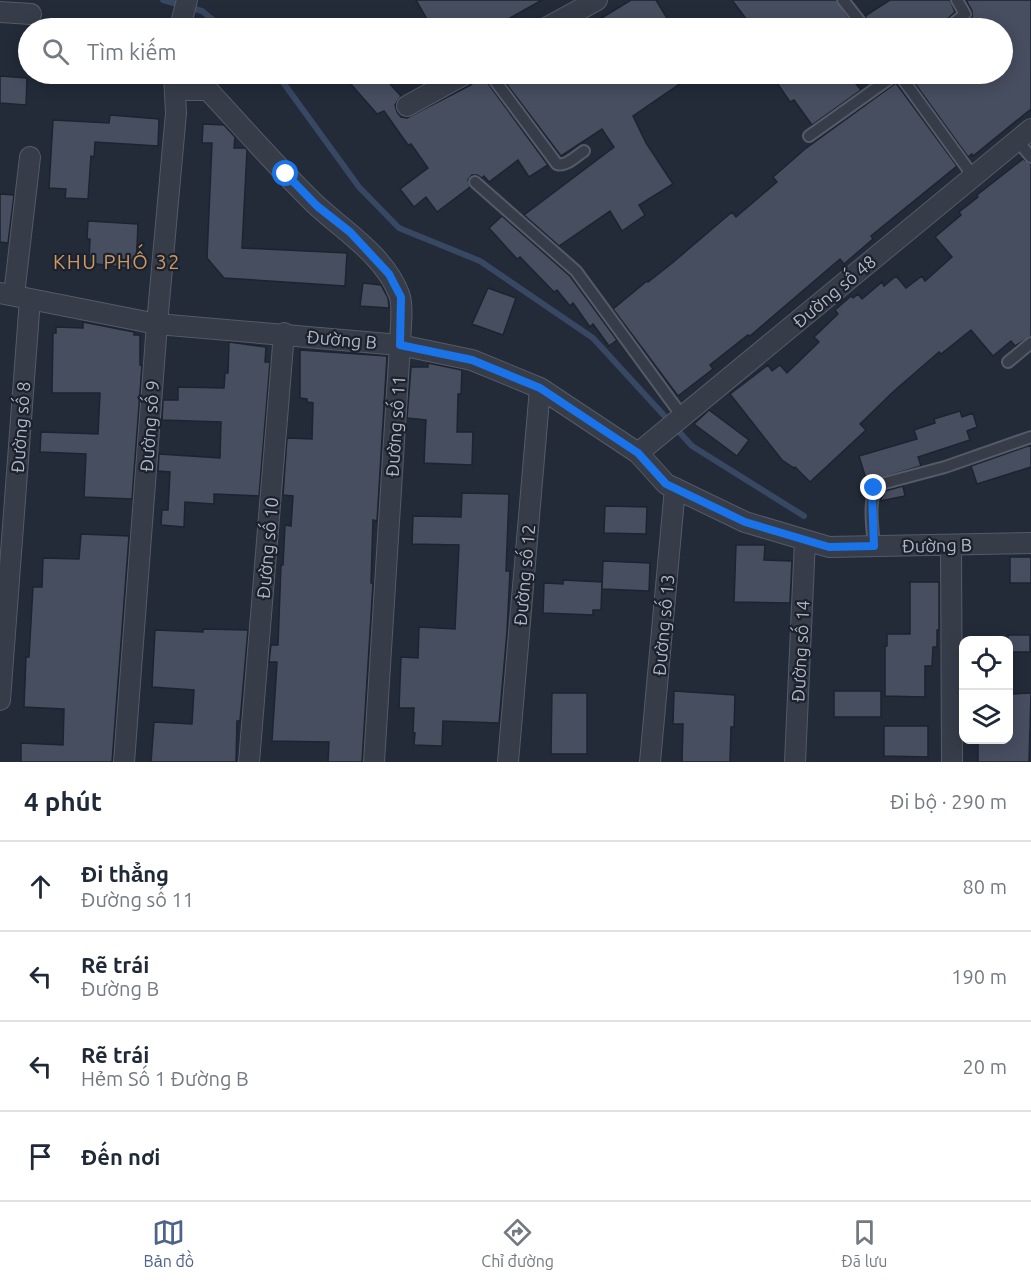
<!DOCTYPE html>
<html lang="vi">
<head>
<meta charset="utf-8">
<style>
  body { margin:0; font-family:Ubuntu,sans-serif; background:#f6f6f7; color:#1f2937 }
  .controls { position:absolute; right:18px; bottom:18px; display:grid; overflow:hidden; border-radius:12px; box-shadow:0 3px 15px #0003 }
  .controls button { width:54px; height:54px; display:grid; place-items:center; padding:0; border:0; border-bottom:2px solid #e0e1e3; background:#fff; color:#1f2937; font:30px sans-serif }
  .stop { position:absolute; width:18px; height:18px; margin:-14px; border:4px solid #1a73e8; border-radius:50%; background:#fff }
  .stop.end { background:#1a73e8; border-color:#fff; box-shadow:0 2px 6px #0008 }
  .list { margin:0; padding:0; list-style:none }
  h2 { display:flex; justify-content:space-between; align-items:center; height:78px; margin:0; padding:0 24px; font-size:26px }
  h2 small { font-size:20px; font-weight:400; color:#747a83 }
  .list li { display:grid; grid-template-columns:39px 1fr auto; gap:18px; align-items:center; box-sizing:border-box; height:90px; padding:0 24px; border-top:2px solid #e0e1e3 }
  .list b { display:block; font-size:22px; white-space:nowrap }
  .list p { margin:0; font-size:20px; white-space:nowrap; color:#747a83 }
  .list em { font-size:20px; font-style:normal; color:#747a83 }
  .icon { flex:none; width:33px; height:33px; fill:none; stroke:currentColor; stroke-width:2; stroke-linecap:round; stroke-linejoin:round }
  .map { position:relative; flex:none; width:1031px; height:762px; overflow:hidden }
  .search { position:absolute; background:#fff; box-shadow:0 3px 15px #0003; left:18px; right:18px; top:18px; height:66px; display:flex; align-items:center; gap:15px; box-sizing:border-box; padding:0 21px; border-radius:33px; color:#747a83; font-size:22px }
  .sheet { height:438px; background:#fff }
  nav { display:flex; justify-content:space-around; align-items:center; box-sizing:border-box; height:84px; border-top:2px solid #e0e1e3; background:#fff; font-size:16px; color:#747a83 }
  nav a { display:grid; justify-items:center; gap:3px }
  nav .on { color:#4e638c }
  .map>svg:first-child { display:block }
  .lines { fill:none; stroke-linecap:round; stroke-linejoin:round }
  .stream { stroke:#384762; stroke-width:6 }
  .building { fill:#474e60; stroke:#1d2430; stroke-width:1.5 }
  .lane-casing { stroke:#545a67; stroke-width:14 }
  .street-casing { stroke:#545a67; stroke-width:22 }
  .lane { stroke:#363d49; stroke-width:10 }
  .street { stroke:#363d49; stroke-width:20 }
  .route { stroke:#1a73e8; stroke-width:8 }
  .labels { text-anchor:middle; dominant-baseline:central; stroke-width:4.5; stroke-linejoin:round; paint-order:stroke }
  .street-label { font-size:18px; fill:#b1b7c5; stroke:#1b222e }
  .neighbourhood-label { font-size:20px; letter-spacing:1.5px; fill:#cf9962; stroke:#1b222e }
</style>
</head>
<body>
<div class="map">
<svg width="1031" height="762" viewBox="0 0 1031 762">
  <rect width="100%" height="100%" fill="#232b39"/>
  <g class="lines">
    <path class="stream" d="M 163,0 L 202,11 L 223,28
      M 277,74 L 359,187 L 399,228 L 480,261 L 593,338 L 692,446 L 804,516"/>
  </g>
  <path class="building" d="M 416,0 L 542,0 L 492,28 L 432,28 Z
    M 631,0 L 656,0 L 673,28 L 585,28 Z
    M 732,0 L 836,0 L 856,28 L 753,28 Z
    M 890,0 L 950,0 L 955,12 L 943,23 L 941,28 L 872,28 L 865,16 Z
    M 966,0 L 1031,0 L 1031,109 L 973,156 L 972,154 L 968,157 L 908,74 L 1002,74 L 1002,28 L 959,28 L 972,17 L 972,11 Z
    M 342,74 L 381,74 L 401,96 L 395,105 L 397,112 L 401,117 L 407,118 L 471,85 L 476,80 L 477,74 L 483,74 L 484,78 L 548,165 L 529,177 L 518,160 L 489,182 L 484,176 L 482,178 L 477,175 L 472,175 L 468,180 L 470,187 L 437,212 L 426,197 L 414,207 L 400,189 L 428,168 L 411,144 L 408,145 L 384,111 L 377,114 Z
    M 499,74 L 694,74 L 633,116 L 646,143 L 673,184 L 639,205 L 645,215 L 622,231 L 610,211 L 559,246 L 524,215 L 614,147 L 602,129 L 561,156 Z
    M 771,74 L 848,74 L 861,90 L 812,125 L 794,100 L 790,102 Z
    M 0,76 L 27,78 L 26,105 L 0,103 Z
    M 896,83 L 957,166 L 871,236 L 873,239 L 844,264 L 840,259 L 750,336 L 748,335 L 710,365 L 713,369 L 678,396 L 613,309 L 647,281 L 648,282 L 671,264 L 732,212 L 736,217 L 777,182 L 773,177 L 805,149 Z
    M 110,115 L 159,119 L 158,146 L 95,142 L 94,157 L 91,156 L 88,199 L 65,198 L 66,189 L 49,188 L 53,120 L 109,123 Z
    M 203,124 L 224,125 L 235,137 L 234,148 L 245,148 L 247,150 L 242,248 L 347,253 L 345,286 L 224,278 L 207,258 L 212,143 L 202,143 Z
    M 1023,159 L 1031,164 L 1031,336 L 1015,346 L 1011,341 L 993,356 L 971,330 L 941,354 L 939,352 L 894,391 L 860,424 L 866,430 L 810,482 L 795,467 L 794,468 L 782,460 L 730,394 L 768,365 L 772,371 L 780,365 L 787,373 L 819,342 L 814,337 L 838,314 L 835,310 L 851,296 L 853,298 L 858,294 L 862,299 L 882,282 L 884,286 L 896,276 L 906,288 L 922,276 L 925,281 L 952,257 L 935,237 L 961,215 L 959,212 L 978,197 L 977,195 Z
    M 0,194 L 14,195 L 8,243 L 0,242 Z
    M 502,216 L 570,276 L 617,340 L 609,346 L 593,324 L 590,327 L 573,303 L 570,306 L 557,290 L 554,292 L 520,257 L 517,259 L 489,228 Z
    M 88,221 L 138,224 L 136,269 L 89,263 L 90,239 L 87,239 Z
    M 363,283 L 381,285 L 388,298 L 389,308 L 360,306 Z
    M 488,288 L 516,298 L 503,335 L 472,324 Z
    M 83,322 L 134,332 L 134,335 L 140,335 L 140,365 L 142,365 L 132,499 L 84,497 L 86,454 L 40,452 L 41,432 L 98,434 L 100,393 L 52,393 L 53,333 L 56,333 L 56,327 L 83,328 Z
    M 229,342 L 266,347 L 265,362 L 270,362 L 259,496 L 214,494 L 214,504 L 185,502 L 184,527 L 161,525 L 162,510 L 168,510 L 170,472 L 158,471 L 159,454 L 220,458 L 221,422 L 162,420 L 163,400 L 178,400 L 178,387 L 224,388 L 225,373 L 228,373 Z
    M 300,350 L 387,356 L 377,521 L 373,520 L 371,583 L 373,583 L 362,762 L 328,762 L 329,742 L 272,741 L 277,662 L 269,662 L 271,645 L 278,645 L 281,565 L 283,565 L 285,525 L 291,526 L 293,496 L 283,495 L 287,438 L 312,439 L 313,403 L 307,402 L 307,399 L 300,398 Z
    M 428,363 L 462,370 L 461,394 L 458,394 L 457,432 L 473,432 L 472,465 L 424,463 L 426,420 L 407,418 L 411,367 L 428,367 Z
    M 709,410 L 749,440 L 737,456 L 694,424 Z
    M 960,411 L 962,417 L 973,413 L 977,427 L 967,431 L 970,440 L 918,457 L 921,466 L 867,482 L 859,456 L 917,439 L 914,430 L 935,423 L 934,419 Z
    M 1031,445 L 1031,467 L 977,484 L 971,466 Z
    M 903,486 L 905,496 L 880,501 L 885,491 Z
    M 462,493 L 509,494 L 506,571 L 510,571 L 507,631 L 499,723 L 443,721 L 442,746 L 414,745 L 415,733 L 413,733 L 414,708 L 399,708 L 401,657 L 418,658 L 419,627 L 455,629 L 459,545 L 412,544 L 413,516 L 461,517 Z
    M 605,506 L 647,507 L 646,534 L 604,533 Z
    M 81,534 L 129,536 L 112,762 L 21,762 L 21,743 L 63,745 L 64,709 L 24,707 L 26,657 L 29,657 L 33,587 L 42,587 L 43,558 L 79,559 Z
    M 736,545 L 765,545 L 764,560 L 792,561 L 790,603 L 734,602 Z
    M 1010,557 L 1031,557 L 1031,583 L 1010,583 Z
    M 603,561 L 650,563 L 649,591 L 602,589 Z
    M 563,580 L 602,582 L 601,610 L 593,610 L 593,615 L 543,613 L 544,583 L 563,584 Z
    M 910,582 L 939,582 L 939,630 L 937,630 L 937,647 L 933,647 L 932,666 L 925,666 L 925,697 L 885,696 L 885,646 L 887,646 L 887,634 L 910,634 Z
    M 203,629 L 248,630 L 240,721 L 237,721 L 236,762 L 151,762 L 154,722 L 192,724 L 194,690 L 152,687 L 155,630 L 203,632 Z
    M 1008,635 L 1030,635 L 1030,652 L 1008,652 Z
    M 674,691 L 735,695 L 734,727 L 731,727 L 730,762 L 682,762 L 683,724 L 673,724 Z
    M 834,691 L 881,691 L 881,717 L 834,717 Z
    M 552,693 L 587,693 L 587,754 L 551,754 Z
    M 1031,693 L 1029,762 L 978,762 L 978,740 L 1008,740 L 1008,702 L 1011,702 L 1011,694 Z
    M 884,726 L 928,726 L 928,757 L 884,756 Z"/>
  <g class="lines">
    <defs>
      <path id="lane" d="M 843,0 L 865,28
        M 948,28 L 965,14 L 957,0
        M 490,74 L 557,164 C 566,167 576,156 584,151
        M 899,74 L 973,176
        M 809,136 L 896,74
        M 1017,140 L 1031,157
        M 475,182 L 576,271 L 682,416
        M 1008,362 L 1031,343
        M 874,546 C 873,530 866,493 881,484 L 945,467 L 1031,437"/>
      <path id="street" d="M 0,12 L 31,14
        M 180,28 L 187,0
        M 546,28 L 597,0
        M 176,90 L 208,90 C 244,129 278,168 315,204 C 345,232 384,255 399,294 C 404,306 400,331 400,345 L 374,762
        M 407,106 L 465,74
        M 0,293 L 157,324 L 400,345 L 472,360 L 540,388 L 638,453 L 666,484 L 745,522 L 829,547 L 1031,543
        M 14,295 L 30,157
        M 638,453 L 1031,129
        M 951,545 L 952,762
        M 0,700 L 30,299
        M 124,762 L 157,324 L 176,113 L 174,74
        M 249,762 L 284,333
        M 508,762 L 540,388
        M 650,762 L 675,488
        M 795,762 L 805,540"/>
    </defs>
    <use href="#lane" class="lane-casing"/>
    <use href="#street" class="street-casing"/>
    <use href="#lane" class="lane"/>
    <use href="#street" class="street"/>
  </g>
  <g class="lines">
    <path class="route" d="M 286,174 L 317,206 L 350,232 L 389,274 L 401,297 L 400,345 L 472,360 L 540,388 L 638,453 L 666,484 L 745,522 L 829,547 L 874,546 L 872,496 L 874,488"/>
  </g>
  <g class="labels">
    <g class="street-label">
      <text transform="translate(834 291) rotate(-40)">Đường số 48</text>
      <text transform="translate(342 339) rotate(5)">Đường B</text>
      <text transform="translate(149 426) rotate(-86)">Đường số 9</text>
      <text transform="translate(395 426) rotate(-86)">Đường số 11</text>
      <text transform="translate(20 427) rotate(-86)">Đường số 8</text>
      <text transform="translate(937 545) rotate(-1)">Đường B</text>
      <text transform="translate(267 548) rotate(-85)">Đường số 10</text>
      <text transform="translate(524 575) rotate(-85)">Đường số 12</text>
      <text transform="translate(663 625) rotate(-85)">Đường số 13</text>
      <text transform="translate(800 651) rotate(-87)">Đường số 14</text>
    </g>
    <g class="neighbourhood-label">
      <text x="117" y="261">KHU PHỐ 32</text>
    </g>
  </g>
</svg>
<div class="controls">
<button><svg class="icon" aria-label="locate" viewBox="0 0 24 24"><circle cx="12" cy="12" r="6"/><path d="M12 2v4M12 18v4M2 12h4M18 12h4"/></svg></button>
<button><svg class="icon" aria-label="layers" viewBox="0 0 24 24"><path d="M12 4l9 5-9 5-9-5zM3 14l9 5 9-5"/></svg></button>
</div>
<div class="stop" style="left:286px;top:174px"></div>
<div class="stop end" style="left:874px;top:488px"></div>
<div class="search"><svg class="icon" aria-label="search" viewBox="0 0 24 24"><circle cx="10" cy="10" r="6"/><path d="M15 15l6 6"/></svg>Tìm kiếm</div>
</div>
<section class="sheet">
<h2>4 phút<small>Đi bộ · 290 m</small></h2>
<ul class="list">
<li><svg class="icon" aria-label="ahead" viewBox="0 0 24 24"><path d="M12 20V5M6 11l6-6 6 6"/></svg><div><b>Đi thẳng</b><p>Đường số 11</p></div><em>80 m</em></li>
<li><svg class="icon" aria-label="left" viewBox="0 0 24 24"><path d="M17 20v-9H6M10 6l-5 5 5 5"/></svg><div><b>Rẽ trái</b><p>Đường B</p></div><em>190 m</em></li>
<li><svg class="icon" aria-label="left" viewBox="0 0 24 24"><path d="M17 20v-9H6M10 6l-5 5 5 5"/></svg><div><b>Rẽ trái</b><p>Hẻm Số 1 Đường B</p></div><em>20 m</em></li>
<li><svg class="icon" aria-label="arrive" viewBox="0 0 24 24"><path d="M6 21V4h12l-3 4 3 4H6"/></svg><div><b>Đến nơi</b></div></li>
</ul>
</section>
<nav>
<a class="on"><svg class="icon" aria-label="map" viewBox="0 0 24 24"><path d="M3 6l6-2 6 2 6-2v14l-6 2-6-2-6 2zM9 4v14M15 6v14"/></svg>Bản đồ</a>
<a><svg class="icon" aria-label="directions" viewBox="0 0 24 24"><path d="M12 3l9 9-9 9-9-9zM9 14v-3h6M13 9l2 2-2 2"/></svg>Chỉ đường</a>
<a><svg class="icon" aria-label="saved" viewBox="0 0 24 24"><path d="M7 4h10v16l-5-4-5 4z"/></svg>Đã lưu</a>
</nav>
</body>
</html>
